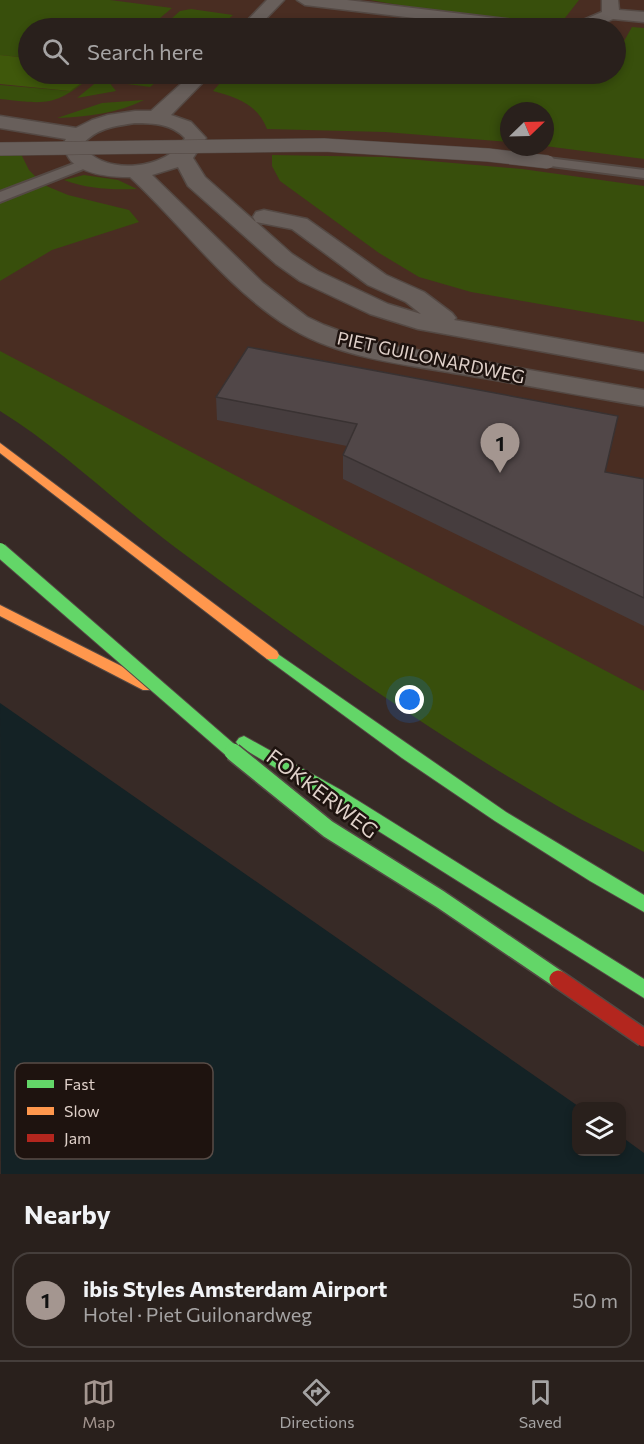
<!DOCTYPE html>
<html lang="en">
<head>
<meta charset="utf-8">
<style>
  body { margin:0; font-family:Commissioner,sans-serif; background:#352d29; color:#f1f3f6 }
  .controls { position:absolute; right:18px; bottom:18px; display:grid; overflow:hidden; border-radius:12px; box-shadow:0 3px 9px #0003 }
  .controls button { width:54px; height:54px; display:grid; place-items:center; padding:0; border:0; border-bottom:2px solid #453e3b; background:#29201c; color:#f1f3f6; font:30px sans-serif }
  .compass { position:absolute; left:500px; top:102px; width:54px; height:54px; border-radius:50%; background:#29201c; box-shadow:0 3px 9px #0003; rotate:67deg }
  .you { position:absolute; left:410px; top:700px; width:21px; height:21px; margin:-15px; border:4px solid #fff; border-radius:50%; background:#1a73e8; box-shadow:0 0 0 9px #1a73e833 }
  .badge { display:grid; place-items:center; width:39px; height:39px; border-radius:50%; background:#a49690; color:#111; font-size:20px; font-weight:700 }
  .pin { position:absolute; translate:-50% -50px; filter:drop-shadow(0 2px 3px #0008) }
  .pin::after { content:''; position:absolute; top:32px; width:21px; height:18px; background:inherit; clip-path:polygon(0 0,100% 0,50% 100%) }
  .list { margin:0; padding:0; list-style:none }
  h2 { display:flex; justify-content:space-between; align-items:center; height:78px; margin:0; padding:0 24px; font-size:26px }
  h2 small { font-size:20px; font-weight:400; color:#a5a3a3 }
  .list li { display:grid; grid-template-columns:39px 1fr auto; gap:18px; align-items:center; box-sizing:border-box; height:96px; margin:0 12px 12px; padding:0 12px; border:2px solid #453e3b; border-radius:18px }
  .list b { display:block; font-size:22px; white-space:nowrap }
  .list p { margin:0; font-size:20px; white-space:nowrap; color:#a5a3a3 }
  .list em { font-size:20px; font-style:normal; color:#a5a3a3 }
  .icon { flex:none; width:33px; height:33px; fill:none; stroke:currentColor; stroke-width:2; stroke-linecap:round; stroke-linejoin:round }
  .map { position:relative; flex:none; width:644px; height:1174px; overflow:hidden }
  .search { position:absolute; background:#29201c; box-shadow:0 3px 9px #0003; left:18px; right:18px; top:18px; height:66px; display:flex; align-items:center; gap:15px; box-sizing:border-box; padding:0 21px; border-radius:33px; color:#a5a3a3; font-size:22px }
  .sheet { height:186px; background:#29201c }
  nav { display:flex; justify-content:space-around; align-items:center; box-sizing:border-box; height:84px; border-top:2px solid #453e3b; background:#29201c; font-size:16px; color:#a5a3a3 }
  nav a { display:grid; justify-items:center; gap:3px }
  nav .on { color:#a49690 }
  .map>svg:first-child { display:block }
  .built { fill:#492d22; fill-rule:evenodd }
  .green { fill:#384f0c }
  .forest { fill:#3f580b }
  .water { fill:#142225 }
  .lines { fill:none; stroke-linecap:round; stroke-linejoin:round }
  .lane-casing { stroke:#544944; stroke-width:4 }
  .street-casing { stroke:#544944; stroke-width:3 }
  .fast-casing { stroke:#544944; stroke-width:2 }
  .slow-casing { stroke:#544944; stroke-width:2 }
  .lane { fill:#685f5b; fill-rule:evenodd }
  .street { fill:#685f5b; fill-rule:evenodd }
  .fast { fill:#63d668; fill-rule:evenodd }
  .slow { fill:#ff974d; fill-rule:evenodd }
  .lane-bridge-casing { stroke:#544944; stroke-width:14; stroke-linecap:butt }
  .fast-bridge-far1-casing { stroke:#544944; stroke-width:16; stroke-linecap:butt }
  .fast-bridge-casing { stroke:#544944; stroke-width:20; stroke-linecap:butt }
  .jam-bridge-casing { stroke:#544944; stroke-width:20; stroke-linecap:butt }
  .lane-bridge { stroke:#685f5b; stroke-width:13 }
  .fast-bridge-far1 { stroke:#63d668; stroke-width:14 }
  .fast-bridge { stroke:#63d668; stroke-width:17 }
  .jam-bridge { stroke:#b3261e; stroke-width:17 }
  .wall { fill:#463d3e }
  .building { fill:#514748; stroke:#393232; stroke-width:1.5 }
  .labels { text-anchor:middle; dominant-baseline:central; stroke-width:5; stroke-linejoin:round; paint-order:stroke }
  .far-street-label { font-size:18px; fill:#dfd0c9; stroke:#1e130f }
  .street-label { font-size:21px; fill:#dfd0c9; stroke:#1e130f }
  .key { fill:#1e130f; stroke:#584c47; stroke-width:1.5 }
  .key-label { font-size:16px; fill:#dfd0c9 }
</style>
</head>
<body>
<div class="map">
<svg width="644" height="1174" viewBox="0 0 644 1174">
  <rect width="100%" height="100%" fill="#372a26"/>
  <path class="built" d="M 0,0 L 644,0 L 644,746 L 0,372 ZM 28,28 L 616,28 L 616,74 L 28,74 ZM 509,111 L 545,111 L 545,147 L 509,147 Z"/>
  <path class="green" d="M 0,0 L 110,0 L 172,8 L 148,28 L 28,28 L 28,58 L 0,55 Z
    M 370,0 L 579,0 L 565,18 C 501,22 433,11 370,0 Z
    M 191,9 L 233,15 L 219,28 L 162,27 L 180,11 Z
    M 273,23 C 332,29 392,20 451,28 L 267,28 Z
    M 632,27 L 644,28 L 644,159 L 545,146 L 545,111 L 509,111 L 509,142 L 385,132 L 267,129 C 258,105 237,97 213,91 L 228,74 L 616,74 L 616,42 L 624,41 Z
    M 116,74 L 166,74 L 150,87 L 127,84 Z
    M 92,76 C 54,107 47,104 0,99 L 0,85 L 70,91 Z
    M 104,76 L 116,91 L 77,98 Z
    M 144,100 C 118,113 87,117 57,118 L 102,103 Z
    M 0,147 L 21,154 L 29,170 L 44,185 L 68,195 L 129,210 L 139,222 L 52,250 L 0,281 Z
    M 272,155 L 385,157 L 522,169 L 644,186 L 644,322 L 471,292 L 419,277 L 379,253 L 280,181 L 272,166 Z
    M 84,175 L 118,180 L 137,189 C 111,190 88,189 64,180 Z
    M 0,351 L 644,691 L 644,852 C 611,834 576,818 544,798 C 416,723 295,636 176,548 C 116,503 63,450 0,411 Z"/>
  <path class="forest" d="M 0,55 L 28,58 L 28,74 L 94,74 L 70,91 L 0,84 Z"/>
  <path class="water" d="M 0,703 L 578,1106 L 576,1152 L 622,1152 L 622,1137 L 644,1153 L 644,1174 L 1,1174 Z"/>
  <g class="lines">
    <defs>
      <path id="lane" d="M 548,158 L 644,170 L 644,178 L 543,165 L 541,162 L 543,159 Z
        M 86,159 L 91,160 L 93,163 L 91,166 L 0,202 L 0,192 Z"/>
      <path id="street" d="M 267,0 L 284,0 L 257,28 L 240,28 Z
        M 297,0 L 347,0 L 538,23 L 546,28 L 555,23 L 581,21 L 602,12 L 602,0 L 618,0 L 619,10 L 644,12 L 644,22 L 613,19 L 593,28 L 499,28 L 305,5 Z
        M 192,74 L 211,74 L 171,115 L 191,122 L 206,138 L 193,158 L 205,177 L 292,254 L 318,271 L 388,304 L 421,314 L 406,302 L 368,285 L 292,229 L 256,222 L 253,217 L 256,212 L 264,210 L 307,219 L 386,275 L 424,292 L 452,313 L 456,318 L 454,320 L 644,354 L 644,370 L 418,329 L 370,314 L 300,281 L 276,264 L 188,186 L 178,167 L 152,175 L 263,283 L 307,317 L 324,325 L 361,339 L 393,346 L 644,390 L 644,406 C 583,396 521,384 460,374 C 404,364 338,358 289,327 C 227,289 183,226 130,177 C 111,177 86,175 72,162 C 68,158 65,150 62,145 L 66,139 L 0,128 L 0,116 L 76,128 L 92,120 L 108,115 L 135,111 L 151,111 ZM 135,123 C 154,123 172,124 185,138 C 168,170 103,177 82,145 C 96,128 115,126 135,123 Z"/>
      <path id="fast" d="M 272,650 L 506,812 L 644,895 L 644,912 L 590,881 L 495,821 L 402,758 L 267,659 L 265,655 L 267,651 Z
        M 244,736 L 341,790 L 644,979 L 644,998 L 329,800 L 239,746 L 236,742 L 239,738 Z"/>
      <path id="slow" d="M 0,443 L 277,651 L 279,655 L 277,659 L 267,659 L 0,453 Z
        M 0,605 L 153,682 L 155,686 L 153,690 L 143,690 L 0,616 Z"/>
    </defs>
    <use href="#lane" class="lane-casing"/>
    <use href="#street" class="street-casing"/>
    <use href="#fast" class="fast-casing"/>
    <use href="#slow" class="slow-casing"/>
    <use href="#lane" class="lane"/>
    <use href="#street" class="street"/>
    <use href="#fast" class="fast"/>
    <use href="#slow" class="slow"/>
    <defs>
      <path id="lane-bridge" d="M 0,149 L 324,145 L 488,155 L 548,162"/>
      <path id="fast-bridge-far1" d="M 0,550 L 235,754"/>
      <path id="fast-bridge" d="M 233,752 L 328,829 L 440,899 L 558,979"/>
      <path id="jam-bridge" d="M 558,979 L 644,1038"/>
    </defs>
    <use href="#lane-bridge" class="lane-bridge-casing"/>
    <use href="#fast-bridge-far1" class="fast-bridge-far1-casing"/>
    <use href="#fast-bridge" class="fast-bridge-casing"/>
    <use href="#jam-bridge" class="jam-bridge-casing"/>
    <use href="#lane-bridge" class="lane-bridge"/>
    <use href="#fast-bridge-far1" class="fast-bridge-far1"/>
    <use href="#fast-bridge" class="fast-bridge"/>
    <use href="#jam-bridge" class="jam-bridge"/>
  </g>
  <path class="wall" d="M 216,397 L 644,479 L 644,626 L 343,479 L 343,455 L 347,446 L 217,420 Z"/>
  <path class="building" d="M 248,347 L 618,416 L 605,472 L 644,479 L 644,598 L 343,455 L 357,424 L 216,397 Z"/>
  <g class="labels">
    <g class="far-street-label">
      <text transform="translate(431 357) rotate(12)">PIET GUILONARDWEG</text>
    </g>
    <g class="street-label">
      <text transform="translate(323 793) rotate(37)">FOKKERWEG</text>
    </g>
  </g>
  <rect x="15" y="1063" width="198" height="96" rx="9" class="key"/>
  <rect x="27" y="1080" width="27" height="8" fill="#63d668"/>
  <rect x="27" y="1107" width="27" height="8" fill="#ff974d"/>
  <rect x="27" y="1134" width="27" height="8" fill="#b3261e"/>
  <g class="key-label">
    <text x="64" y="1090">Fast</text>
    <text x="64" y="1117">Slow</text>
    <text x="64" y="1144">Jam</text>
  </g>
</svg>
<div class="controls">
<button><svg class="icon" aria-label="layers" viewBox="0 0 24 24"><path d="M12 4l9 5-9 5-9-5zM3 14l9 5 9-5"/></svg></button>
</div>
<svg class="compass" viewBox="-18 -18 36 36"><path d="M0-13l5 13h-10z" fill="#e53935"/><path d="M0 13l5-13h-10z" fill="#a5a3a3"/></svg>
<div class="you"></div>
<div class="pin badge" style="left:500px;top:473px">1</div>
<div class="search"><svg class="icon" aria-label="search" viewBox="0 0 24 24"><circle cx="10" cy="10" r="6"/><path d="M15 15l6 6"/></svg>Search here</div>
</div>
<section class="sheet">
<h2>Nearby<small></small></h2>
<ul class="list">
<li><span class="badge">1</span><div><b>ibis Styles Amsterdam Airport</b><p>Hotel · Piet Guilonardweg</p></div><em>50 m</em></li>
</ul>
</section>
<nav>
<a class="on"><svg class="icon" aria-label="map" viewBox="0 0 24 24"><path d="M3 6l6-2 6 2 6-2v14l-6 2-6-2-6 2zM9 4v14M15 6v14"/></svg>Map</a>
<a><svg class="icon" aria-label="directions" viewBox="0 0 24 24"><path d="M12 3l9 9-9 9-9-9zM9 14v-3h6M13 9l2 2-2 2"/></svg>Directions</a>
<a><svg class="icon" aria-label="saved" viewBox="0 0 24 24"><path d="M7 4h10v16l-5-4-5 4z"/></svg>Saved</a>
</nav>
</body>
</html>
